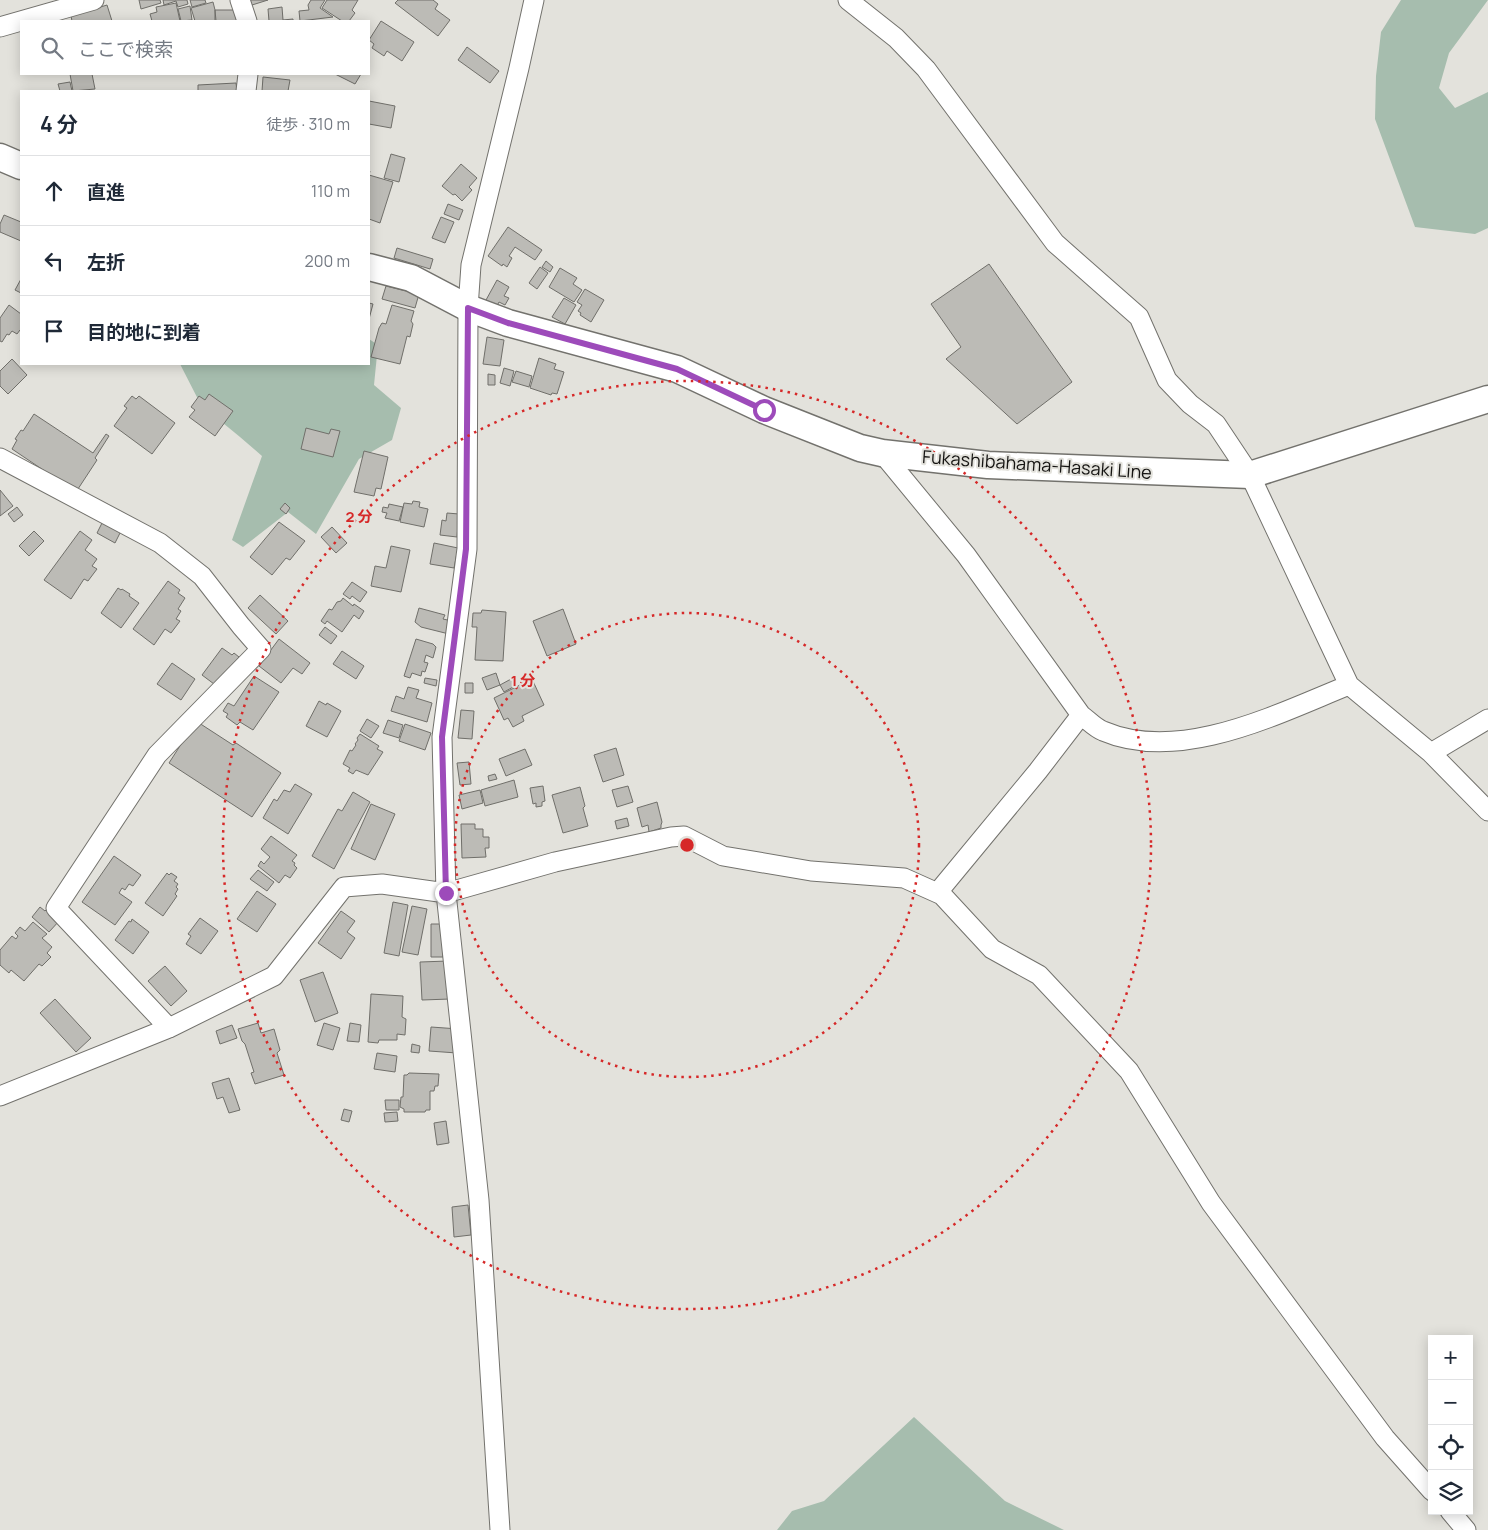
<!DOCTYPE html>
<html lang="ja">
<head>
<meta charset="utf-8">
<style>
  body { margin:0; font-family:Manrope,"Noto Sans JP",sans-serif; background:#f6f6f7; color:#1f2937 }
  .controls { position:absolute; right:15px; bottom:15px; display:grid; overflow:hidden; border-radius:0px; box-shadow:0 2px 12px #0003 }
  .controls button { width:45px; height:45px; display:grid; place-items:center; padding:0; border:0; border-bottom:1px solid #e0e1e3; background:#fff; color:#1f2937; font:25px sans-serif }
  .stop { position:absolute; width:15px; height:15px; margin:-11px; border:4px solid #9d4bba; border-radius:50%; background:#fff }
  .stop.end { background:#9d4bba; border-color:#fff; box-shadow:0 1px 5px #0008 }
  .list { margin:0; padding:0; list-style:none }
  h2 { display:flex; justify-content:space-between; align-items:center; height:65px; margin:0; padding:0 20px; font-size:21px }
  h2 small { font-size:16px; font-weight:400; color:#747a83 }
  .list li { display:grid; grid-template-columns:32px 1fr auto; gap:15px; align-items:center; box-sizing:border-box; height:70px; padding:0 20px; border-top:1px solid #e0e1e3 }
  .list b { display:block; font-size:19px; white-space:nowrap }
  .list em { font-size:16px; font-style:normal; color:#747a83 }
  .icon { flex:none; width:28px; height:28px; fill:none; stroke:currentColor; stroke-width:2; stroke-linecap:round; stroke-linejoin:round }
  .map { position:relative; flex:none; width:1488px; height:1530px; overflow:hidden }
  .search { position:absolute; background:#fff; box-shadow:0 2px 12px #0003; left:20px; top:20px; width:350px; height:55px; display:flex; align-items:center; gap:12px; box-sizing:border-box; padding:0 18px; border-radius:0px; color:#747a83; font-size:19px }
  .panel { position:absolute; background:#fff; box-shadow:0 2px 12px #0003; left:20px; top:90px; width:350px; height:275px; border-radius:0px }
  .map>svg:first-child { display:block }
  .green { fill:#a6bdae }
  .building { fill:#bcbbb6; stroke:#706f6a }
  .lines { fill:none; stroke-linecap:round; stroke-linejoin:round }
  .minor-casing { stroke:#73726d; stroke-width:21 }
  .secondary-casing { stroke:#73726d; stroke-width:29 }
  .minor { stroke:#fff; stroke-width:19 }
  .secondary { stroke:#fff; stroke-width:26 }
  .route { stroke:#9d4bba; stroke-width:6 }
  .ring { fill:none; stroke:#d62828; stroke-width:2.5; stroke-dasharray:2.5 5 }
  .labels { text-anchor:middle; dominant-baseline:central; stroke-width:4; stroke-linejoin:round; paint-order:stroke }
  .street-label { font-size:18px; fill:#151412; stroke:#e3e2dc }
  .centre { fill:#d62828; stroke:#e3e2dc; stroke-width:2.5 }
  .ring-label { font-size:15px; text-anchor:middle; font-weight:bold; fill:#d62828; stroke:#e3e2dc; stroke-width:4; stroke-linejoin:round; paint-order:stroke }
</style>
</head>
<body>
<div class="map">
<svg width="1488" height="1530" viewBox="0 0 1488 1530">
  <rect width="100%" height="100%" fill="#e3e2dc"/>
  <path class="green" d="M 1401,0 L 1488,0 L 1449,53 L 1439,88 L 1455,108 L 1488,92 L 1488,228 L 1475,234 L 1415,227 L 1375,119 L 1376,76 L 1381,32 Z
    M 369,339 L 378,345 L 374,385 L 401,408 L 392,440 L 359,459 L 316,534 L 288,512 L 243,547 L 232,540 L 262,456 L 240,437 L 201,405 L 180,364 L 369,364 Z
    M 914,1417 L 1005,1501 L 1064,1530 L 777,1530 L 792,1511 L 824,1501 Z"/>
  <path class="building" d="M 139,0 L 160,0 L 161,3 L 141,9 Z
    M 163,0 L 187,0 L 188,4 L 178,7 L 176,1 L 164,5 Z
    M 190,0 L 205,0 L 206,3 L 192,7 Z
    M 250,0 L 268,0 L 252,5 Z
    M 311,0 L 325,0 L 320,8 L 333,17 L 300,21 L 299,11 L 309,10 L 308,5 Z
    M 327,0 L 358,0 L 352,10 L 355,13 L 349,21 L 342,21 L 322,8 Z
    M 398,0 L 433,0 L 438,4 L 435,9 L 450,20 L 438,36 L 395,3 Z
    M 213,2 L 215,10 L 215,21 L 195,21 L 191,8 Z
    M 176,3 L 180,21 L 152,21 L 150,14 L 157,12 L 156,7 Z
    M 107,5 L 112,21 L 72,21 L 71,16 Z
    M 190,6 L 192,20 L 181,21 L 178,9 Z
    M 282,7 L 283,20 L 293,19 L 293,21 L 269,21 L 268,9 Z
    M 215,10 L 238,10 L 238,21 L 216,21 Z
    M 381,21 L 414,42 L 402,61 L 387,51 L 384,56 L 372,48 L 374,44 L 369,40 Z
    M 467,47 L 499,71 L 490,83 L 458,60 Z
    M 70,74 L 92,74 L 95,89 L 73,91 Z
    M 335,74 L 361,74 L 355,84 Z
    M 263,77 L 290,80 L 288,91 L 262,91 Z
    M 70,82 L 72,91 L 60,91 L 58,84 Z
    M 236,83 L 237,91 L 198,91 L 198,85 Z
    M 369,101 L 395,106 L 391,128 L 369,124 Z
    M 391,154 L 405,158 L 399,182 L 384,178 Z
    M 461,164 L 477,178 L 469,187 L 472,190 L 462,201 L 455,194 L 453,195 L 442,186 Z
    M 369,171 L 370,171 L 369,175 L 393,182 L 380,223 L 369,219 Z
    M 448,204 L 463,210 L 459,220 L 444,214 Z
    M 4,215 L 21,222 L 21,241 L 0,232 L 0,224 Z
    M 441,217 L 454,222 L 445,243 L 432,238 Z
    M 508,227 L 542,250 L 535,260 L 515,247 L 509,256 L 512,258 L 507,267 L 503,264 L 502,266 L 488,256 Z
    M 397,248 L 433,259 L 430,269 L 394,258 Z
    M 546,261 L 553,267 L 550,272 L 542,267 Z
    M 989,264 L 1072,382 L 1017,424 L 946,359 L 961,347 L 931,304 Z
    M 540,267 L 548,273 L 537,289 L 529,283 Z
    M 560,268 L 577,278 L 573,284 L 582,290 L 574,302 L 549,287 Z
    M 21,279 L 21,293 L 15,290 Z
    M 497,280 L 509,287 L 504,296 L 509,298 L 505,305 L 499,302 L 497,306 L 486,300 Z
    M 386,286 L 419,294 L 415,308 L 382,299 Z
    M 585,289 L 604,300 L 591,322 L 580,315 L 581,313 L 578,311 L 582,305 L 577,302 Z
    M 564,298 L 576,305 L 565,324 L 552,317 Z
    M 369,303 L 373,304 L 369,319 Z
    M 9,305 L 21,314 L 21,331 L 20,330 L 17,334 L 12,331 L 9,335 L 7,334 L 2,342 L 0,341 L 0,318 Z
    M 392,305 L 414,311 L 411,321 L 413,324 L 410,337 L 407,336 L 400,364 L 371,357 L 379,328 L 382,323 L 386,324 Z
    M 487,337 L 504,340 L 500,366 L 483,364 Z
    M 539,358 L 556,364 L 554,369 L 564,372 L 557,394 L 552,393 L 551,395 L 530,388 Z
    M 12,359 L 27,375 L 8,394 L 0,386 L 0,371 Z
    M 504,368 L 514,371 L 510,386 L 500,383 Z
    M 516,371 L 532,376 L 529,387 L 512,382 Z
    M 488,374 L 495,375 L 495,385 L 488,385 Z
    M 209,394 L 233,411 L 215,436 L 189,417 L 195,410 L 191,407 L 199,396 L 205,400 Z
    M 132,396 L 136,399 L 139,396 L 175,423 L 152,454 L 114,426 L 127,408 L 124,406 Z
    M 34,414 L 93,453 L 106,434 L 109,436 L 95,458 L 97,460 L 76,492 L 12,449 L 17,440 L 15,439 L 21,430 L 23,431 Z
    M 306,428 L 329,434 L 331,429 L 340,431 L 333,457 L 301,449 Z
    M 364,451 L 388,457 L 381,489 L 376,488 L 374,496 L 354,492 Z
    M 0,490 L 13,506 L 0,516 Z
    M 413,501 L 420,502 L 419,507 L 428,509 L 424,527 L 400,522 L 404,503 L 412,504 Z
    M 285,503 L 290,508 L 286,514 L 280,509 Z
    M 389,504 L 403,507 L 399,521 L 385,518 L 387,513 L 382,512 L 383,507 L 388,508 Z
    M 17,507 L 23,515 L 14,522 L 8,514 Z
    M 447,513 L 459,514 L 457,537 L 440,535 L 442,520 L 446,521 Z
    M 103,521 L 121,531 L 115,543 L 97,533 Z
    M 279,522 L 305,541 L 290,560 L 286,558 L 272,575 L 250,557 Z
    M 332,527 L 347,543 L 336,553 L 321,537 Z
    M 34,531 L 44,541 L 29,556 L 19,546 Z
    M 80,531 L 92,540 L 85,550 L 97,559 L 92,566 L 97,569 L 88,581 L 84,579 L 71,599 L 44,580 Z
    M 434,543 L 458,548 L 454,568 L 430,564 Z
    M 391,546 L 410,550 L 401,592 L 371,586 L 375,566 L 386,568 Z
    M 168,581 L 180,590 L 178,593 L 185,598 L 178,609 L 181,611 L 176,619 L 180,621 L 171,633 L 165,629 L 154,645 L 133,629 Z
    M 352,582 L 367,592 L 360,602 L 352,596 L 350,599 L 343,594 Z
    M 118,588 L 121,590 L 122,589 L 130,594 L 129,596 L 139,603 L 121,628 L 101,613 Z
    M 260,595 L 288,621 L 276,634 L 248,608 Z
    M 343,598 L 353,606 L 354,604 L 364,611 L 359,619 L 354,615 L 342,632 L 327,621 L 325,624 L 321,621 L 329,609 L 332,610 L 337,602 L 341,601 Z
    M 419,608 L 445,615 L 443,619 L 452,621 L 449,634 L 421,627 L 415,622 Z
    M 563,609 L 576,644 L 547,656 L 533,621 Z
    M 482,610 L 506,612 L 503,661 L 475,660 L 477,627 L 472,627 L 473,613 L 481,613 Z
    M 325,627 L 337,636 L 331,644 L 319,635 Z
    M 279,639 L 310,663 L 302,674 L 293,668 L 281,683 L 259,666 Z
    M 416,639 L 433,644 L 436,647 L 433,658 L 426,655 L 424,662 L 428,663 L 425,672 L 422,671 L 421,676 L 412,673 L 410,678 L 404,676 Z
    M 222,648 L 232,655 L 234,653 L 239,657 L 218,687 L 202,675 Z
    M 342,651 L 364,666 L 356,679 L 333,664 Z
    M 172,663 L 195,679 L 181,700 L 157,684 Z
    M 496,673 L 500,685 L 487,690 L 482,678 Z
    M 254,676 L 279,692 L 253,730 L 240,722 L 237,725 L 226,717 L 228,714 L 223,711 L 228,703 L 234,706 Z
    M 425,678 L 437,680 L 436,686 L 424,683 Z
    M 511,679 L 515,686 L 504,692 L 500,685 Z
    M 532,679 L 544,705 L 522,716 L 524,721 L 513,727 L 508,718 L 504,720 L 494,698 Z
    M 465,683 L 473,683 L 473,693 L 465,693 Z
    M 408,687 L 419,690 L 416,698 L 432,703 L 427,722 L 391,711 L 396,696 L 404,699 Z
    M 319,701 L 326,705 L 327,703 L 341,711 L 327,737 L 306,726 Z
    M 461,710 L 474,711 L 472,739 L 458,738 Z
    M 367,719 L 379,726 L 371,738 L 360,731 Z
    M 388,720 L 403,725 L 399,738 L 383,733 Z
    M 196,721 L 233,745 L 236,743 L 281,773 L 252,817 L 169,763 Z
    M 405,724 L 431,733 L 425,750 L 399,741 Z
    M 360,734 L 379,746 L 377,749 L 383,752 L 368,775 L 356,770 L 353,774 L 348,771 L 350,768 L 343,764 L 350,750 L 352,751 L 356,745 L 355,744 L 358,740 L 357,738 Z
    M 616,748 L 624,775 L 603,782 L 594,755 Z
    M 525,749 L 532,765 L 506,776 L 499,759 Z
    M 469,762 L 471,784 L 460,785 L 457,763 Z
    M 495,774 L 497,779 L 489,781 L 488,776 Z
    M 514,780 L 518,797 L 485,806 L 481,790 Z
    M 295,784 L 312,794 L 288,834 L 263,818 L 274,799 L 277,801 L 284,790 L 290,792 Z
    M 543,786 L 545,801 L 542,802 L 542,806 L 536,807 L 536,803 L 533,804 L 530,788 Z
    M 628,786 L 633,802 L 617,807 L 612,790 Z
    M 580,787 L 585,806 L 583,808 L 588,826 L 563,833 L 552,795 Z
    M 480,790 L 483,803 L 462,809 L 459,795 Z
    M 353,792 L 370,802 L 334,869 L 312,856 L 338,809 L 342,811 Z
    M 657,802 L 662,822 L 661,825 L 661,828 L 649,832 L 648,825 L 642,827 L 637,808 Z
    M 371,804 L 395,814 L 375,860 L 351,849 Z
    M 627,818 L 629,826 L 617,829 L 615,821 Z
    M 461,824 L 475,824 L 475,829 L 483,829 L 483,837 L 489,837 L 489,848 L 485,848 L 486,857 L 462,858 Z
    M 271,836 L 297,855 L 292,861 L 295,863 L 294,865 L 297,868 L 290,878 L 285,875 L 279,883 L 258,866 L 261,861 L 264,864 L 270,857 L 261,849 Z
    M 114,856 L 141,875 L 133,886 L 129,884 L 125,890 L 122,888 L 119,893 L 132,902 L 115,925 L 82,902 Z
    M 258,870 L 274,882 L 267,891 L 250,879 Z
    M 167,873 L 169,875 L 171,873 L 177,877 L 174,881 L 178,884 L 176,887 L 178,889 L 175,894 L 177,896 L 163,916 L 145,903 Z
    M 257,891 L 276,904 L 257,932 L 237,919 Z
    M 393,902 L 408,905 L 399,956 L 384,953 Z
    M 412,906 L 427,909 L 418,955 L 402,952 Z
    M 40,907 L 45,911 L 47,909 L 60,920 L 49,932 L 32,917 Z
    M 341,911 L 355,921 L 347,932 L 355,938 L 341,959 L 318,943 Z
    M 200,918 L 218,931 L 201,954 L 186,944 L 191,936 L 188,934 Z
    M 132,919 L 149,932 L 133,954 L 115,940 L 129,921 L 131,922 Z
    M 33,922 L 47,934 L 42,938 L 52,947 L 47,953 L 51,957 L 42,966 L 39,964 L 24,981 L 11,970 L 9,973 L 0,965 L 0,950 L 12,936 L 16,939 L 18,936 L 15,933 L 20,927 L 25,931 Z
    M 431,924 L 442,924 L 443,957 L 431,957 Z
    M 448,961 L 450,999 L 422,1000 L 420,962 Z
    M 165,966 L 187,991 L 171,1006 L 148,981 Z
    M 323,972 L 338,1013 L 315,1022 L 300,980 Z
    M 371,994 L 403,996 L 402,1017 L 406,1019 L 405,1035 L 397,1034 L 397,1040 L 379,1040 L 378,1043 L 368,1042 Z
    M 55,999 L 91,1038 L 76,1052 L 40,1013 Z
    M 258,1023 L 261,1033 L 274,1029 L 280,1050 L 277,1053 L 284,1075 L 255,1084 L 251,1073 L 254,1072 L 245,1044 L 242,1041 L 238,1029 Z
    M 324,1023 L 340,1028 L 333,1050 L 317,1045 Z
    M 350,1023 L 361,1025 L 359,1042 L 347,1041 Z
    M 232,1025 L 237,1038 L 220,1044 L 216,1031 Z
    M 431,1027 L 459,1029 L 457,1053 L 429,1051 Z
    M 412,1044 L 420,1046 L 419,1053 L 411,1052 Z
    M 377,1053 L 397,1056 L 395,1072 L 374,1069 Z
    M 409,1073 L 439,1074 L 438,1086 L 435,1086 L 434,1091 L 430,1091 L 430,1110 L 426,1110 L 425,1112 L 404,1112 L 404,1109 L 400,1107 L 401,1097 L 403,1097 L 404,1075 L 407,1075 Z
    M 229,1078 L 240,1110 L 229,1113 L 223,1097 L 217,1099 L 212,1083 Z
    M 385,1100 L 399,1100 L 399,1110 L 386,1110 Z
    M 344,1109 L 352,1111 L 349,1122 L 341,1120 Z
    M 397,1112 L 398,1121 L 385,1122 L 384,1113 Z
    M 446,1121 L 449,1143 L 437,1145 L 434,1123 Z
    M 468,1205 L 471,1235 L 454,1237 L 452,1207 Z"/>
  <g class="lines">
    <defs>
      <path id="minor" d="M 240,0 L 247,21
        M 848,0 L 896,38 L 926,69 L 1055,243 L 1139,317 L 1167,380 L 1190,404 L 1216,424 L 1250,475 L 1349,685 L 1431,753 L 1488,811
        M 0,27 L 94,0
        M 246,91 L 248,74
        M 882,453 L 966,555 L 1081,715 C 1088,720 1095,728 1103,731 C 1180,764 1277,714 1349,685
        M 0,458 L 160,543 L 202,576 L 241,626 L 261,649 L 157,755 L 56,908 L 169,1028
        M 1431,753 L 1488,719
        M 938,892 L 1038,771 L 1081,715
        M 0,1096 L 169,1028 L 274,976 L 344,887 L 382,884 L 446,893 L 555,862 L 671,837 L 684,836 L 723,856 L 811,871 L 904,878 L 942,895 L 992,949 L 1039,975 L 1129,1071 L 1211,1203 L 1385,1438 L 1432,1491
        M 1450,1511 L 1466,1530
        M 500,1530 L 479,1200 L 446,893 L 442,737 L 467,549 L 468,308 L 471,265 L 519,68 L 534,0"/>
      <path id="secondary" d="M 0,157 L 21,166
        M 369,267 L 411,278 L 468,308 L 508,323 L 677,369 L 764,410 L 860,448 L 882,453 L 988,465 L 1250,475 L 1488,399"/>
    </defs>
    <use href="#minor" class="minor-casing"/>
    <use href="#secondary" class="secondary-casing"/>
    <use href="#minor" class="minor"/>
    <use href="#secondary" class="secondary"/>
  </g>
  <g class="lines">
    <path class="route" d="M 446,893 L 442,737 L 466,549 L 468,308 L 508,323 L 677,369 L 764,410"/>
  </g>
  <g class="ring">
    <circle cx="687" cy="845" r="232"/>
    <circle cx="687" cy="845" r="464"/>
  </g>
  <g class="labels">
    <g class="street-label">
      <text transform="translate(1037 464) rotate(4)">Fukashibahama-Hasaki Line</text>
    </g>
  </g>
  <circle cx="687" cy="845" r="8" class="centre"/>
  <g class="ring-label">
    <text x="359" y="522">2 分</text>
    <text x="523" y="686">1 分</text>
  </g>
</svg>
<div class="controls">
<button>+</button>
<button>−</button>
<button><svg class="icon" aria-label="locate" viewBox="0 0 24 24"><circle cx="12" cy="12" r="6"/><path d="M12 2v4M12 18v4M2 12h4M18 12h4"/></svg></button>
<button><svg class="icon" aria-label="layers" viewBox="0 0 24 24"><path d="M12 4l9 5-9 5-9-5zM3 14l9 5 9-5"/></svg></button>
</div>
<div class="stop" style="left:764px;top:410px"></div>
<div class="stop end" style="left:446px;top:893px"></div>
<div class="search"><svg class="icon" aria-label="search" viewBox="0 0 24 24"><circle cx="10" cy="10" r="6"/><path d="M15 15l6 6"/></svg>ここで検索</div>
<section class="panel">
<h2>4 分<small>徒歩 · 310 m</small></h2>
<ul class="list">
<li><svg class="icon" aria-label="ahead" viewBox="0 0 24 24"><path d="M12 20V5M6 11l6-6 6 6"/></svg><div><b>直進</b></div><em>110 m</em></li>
<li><svg class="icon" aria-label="left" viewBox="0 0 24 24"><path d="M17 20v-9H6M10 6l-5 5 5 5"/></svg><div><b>左折</b></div><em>200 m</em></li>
<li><svg class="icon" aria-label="arrive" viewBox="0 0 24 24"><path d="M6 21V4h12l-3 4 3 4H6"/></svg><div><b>目的地に到着</b></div></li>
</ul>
</section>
</div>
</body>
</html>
